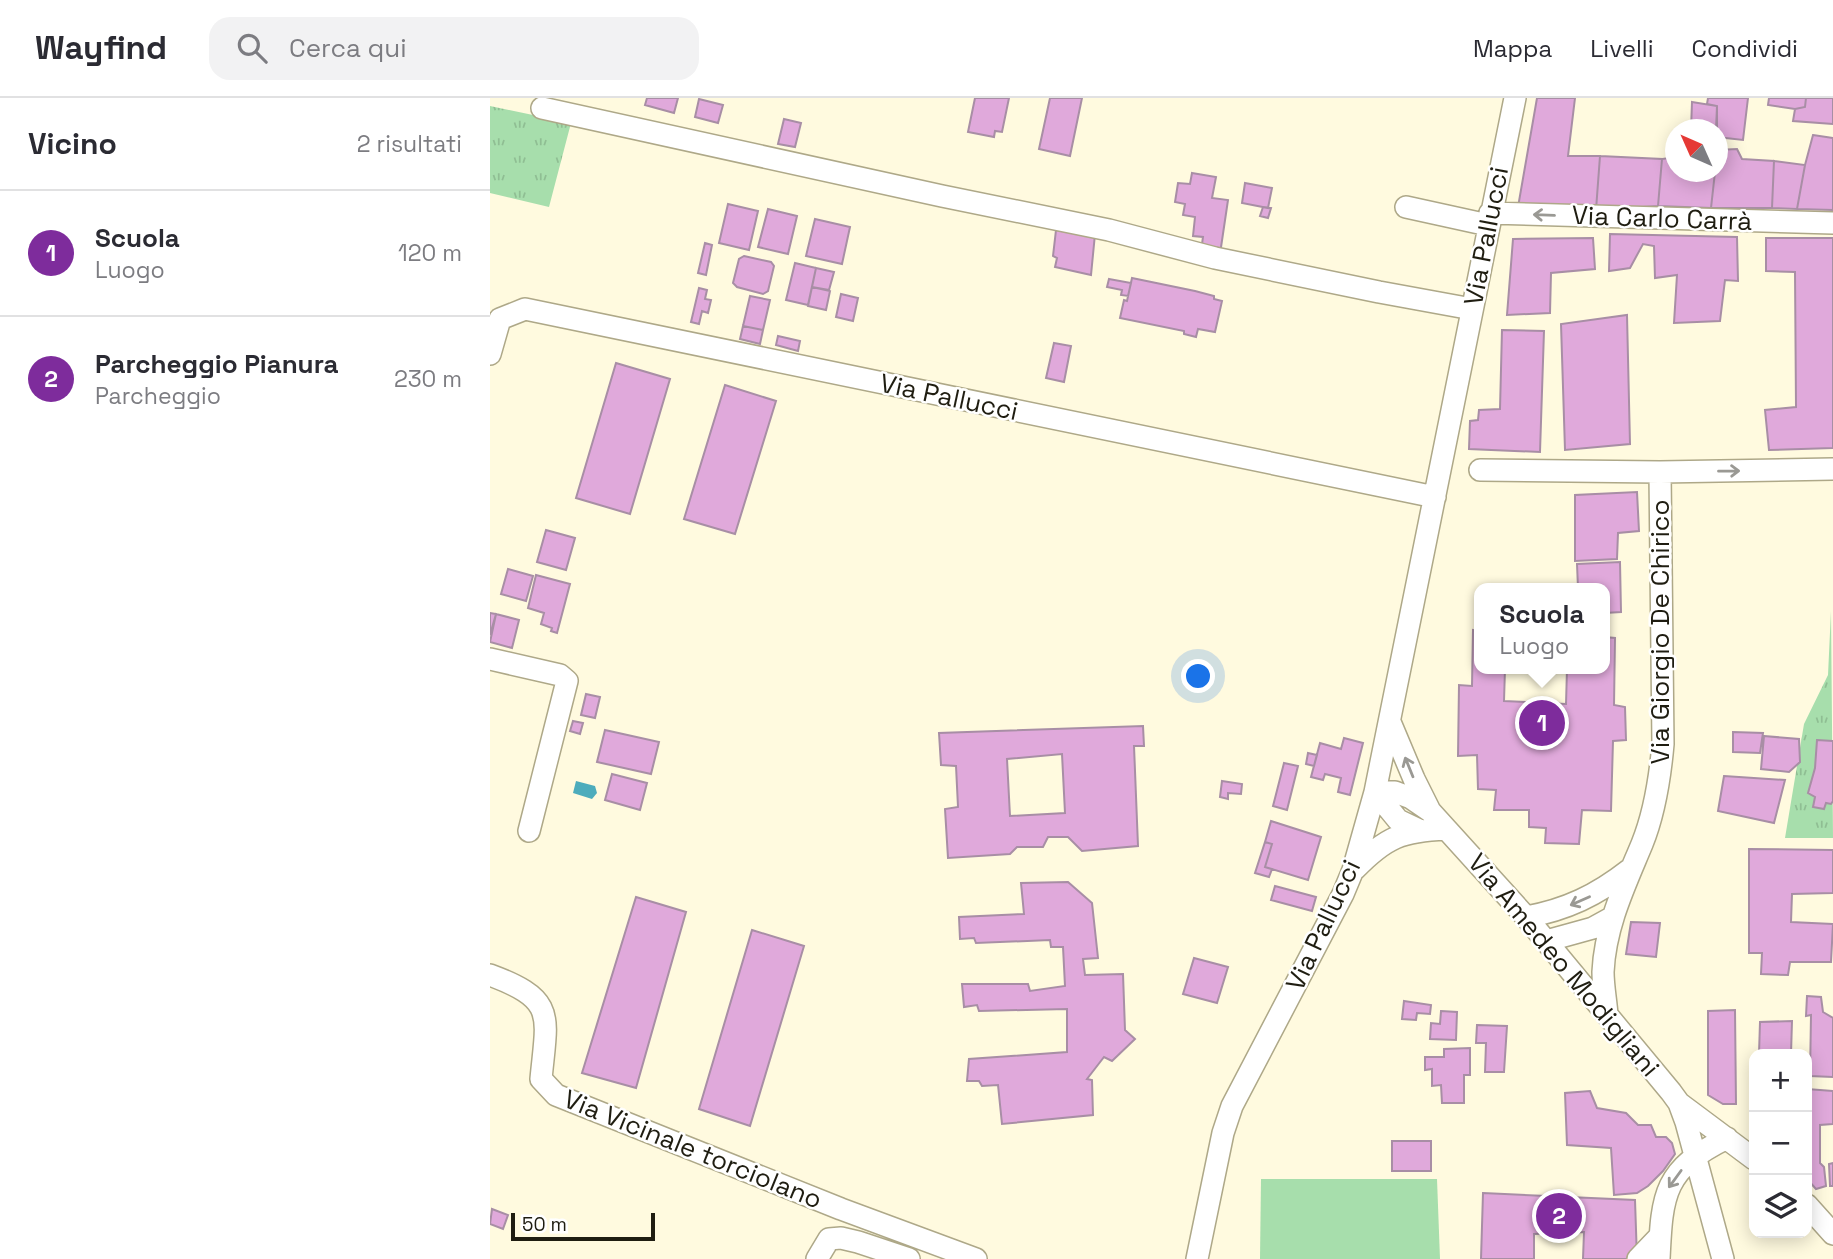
<!DOCTYPE html>
<html lang="it">
<head>
<meta charset="utf-8">
<style>
  body { margin:0; font-family:"Space Grotesk",sans-serif; background:#f2f2f3; color:#2b2b33 }
  .controls { position:absolute; right:21px; bottom:21px; display:grid; overflow:hidden; border-radius:14px; box-shadow:0 4px 18px #0003 }
  .controls button { width:63px; height:63px; display:grid; place-items:center; padding:0; border:0; border-bottom:2px solid #e1e1e2; background:#fff; color:#2b2b33; font:35px sans-serif }
  .compass { position:absolute; left:1175px; top:21px; width:63px; height:63px; border-radius:50%; background:#fff; box-shadow:0 4px 18px #0003; rotate:315deg }
  .scale { position:absolute; left:21px; bottom:18px; width:144px; box-sizing:border-box; padding-left:7px; border:4px solid #1f1d11; border-top:0; font-size:19px; line-height:24px; white-space:nowrap; color:#1f1d11; -webkit-text-stroke:5px #fff; paint-order:stroke }
  .you { position:absolute; left:709px; top:579px; width:24px; height:24px; margin:-18px; border:5px solid #fff; border-radius:50%; background:#1a73e8; box-shadow:0 0 0 10px #1a73e833 }
  .badge { display:grid; place-items:center; width:46px; height:46px; border-radius:50%; background:#7e2c9c; color:#fff; font-size:23px; font-weight:700 }
  .pin { position:absolute; translate:-50% -50%; border:4px solid #fff; box-shadow:0 2px 7px #0006 }
  .popup { position:absolute; left:984px; top:485px; width:136px; height:91px; box-sizing:border-box; display:grid; place-content:center; border-radius:14px; background:#fff; filter:drop-shadow(0 2px 5px #0005); font-size:23px; white-space:nowrap; color:#7c7c81 }
  .popup b { font-size:26px; color:#2b2b33 }
  .popup::after { content:''; position:absolute; left:50%; top:100%; margin-left:-14px; border:14px solid transparent; border-top-color:#fff }
  .list { margin:0; padding:0; list-style:none }
  h2 { display:flex; justify-content:space-between; align-items:center; height:91px; margin:0; padding:0 28px; font-size:30px }
  h2 small { font-size:23px; font-weight:400; color:#7c7c81 }
  .list li { display:grid; grid-template-columns:46px 1fr auto; gap:21px; align-items:center; box-sizing:border-box; height:126px; padding:0 28px; border-top:2px solid #e1e1e2 }
  .list b { display:block; font-size:26px; white-space:nowrap }
  .list p { margin:0; font-size:23px; white-space:nowrap; color:#7c7c81 }
  .list em { font-size:23px; font-style:normal; color:#7c7c81 }
  .icon { flex:none; width:38px; height:38px; fill:none; stroke:currentColor; stroke-width:2; stroke-linecap:round; stroke-linejoin:round }
  .map { position:relative; flex:none; width:1343px; height:1161px; overflow:hidden }
  header { display:flex; align-items:center; gap:42px; box-sizing:border-box; height:98px; padding:0 35px; background:#fff; border-bottom:2px solid #e1e1e2 }
  header strong { font-size:33px }
  nav { display:flex; gap:38px; margin-inline-start:auto; font-size:24px }
  .search { width:490px; height:63px; background:#f2f2f3; display:flex; align-items:center; gap:18px; box-sizing:border-box; padding:0 24px; border-radius:21px; color:#7c7c81; font-size:26px }
  main { display:flex }
  aside { flex:1; background:#fff }
  .map>svg:first-child { display:block }
  .grass { fill:url(#grass-tufts) }
  .pitch { fill:#a7deac }
  .water { fill:#4dacbc }
  .building { fill:#e0a9db; stroke:#a88ea5; stroke-width:2; fill-rule:evenodd }
  .lines { fill:none; stroke-linecap:round; stroke-linejoin:round }
  .minor-casing { stroke:#aea888; stroke-width:24 }
  .minor { stroke:#fff; stroke-width:21 }
  .oneway { stroke:#9a9994 }
  .labels { text-anchor:middle; dominant-baseline:central; stroke-width:5; stroke-linejoin:round; paint-order:stroke }
  .street-label { font-size:26px; fill:#1f1d11; stroke:#fff }
</style>
</head>
<body>
<header>
<strong>Wayfind</strong>
<div class="search"><svg class="icon" aria-label="search" viewBox="0 0 24 24"><circle cx="10" cy="10" r="6"/><path d="M15 15l6 6"/></svg>Cerca qui</div>
<nav><a>Mappa</a><a>Livelli</a><a>Condividi</a></nav>
</header>
<main>
<aside>
<h2>Vicino<small>2 risultati</small></h2>
<ul class="list">
<li><span class="badge">1</span><div><b>Scuola</b><p>Luogo</p></div><em>120 m</em></li>
<li><span class="badge">2</span><div><b>Parcheggio Pianura</b><p>Parcheggio</p></div><em>230 m</em></li>
</ul>
</aside>
<div class="map">
<svg width="1343" height="1161" viewBox="0 0 1343 1161">
  <defs>
    <pattern id="grass-tufts" width="24" height="20" patternUnits="userSpaceOnUse" patternTransform="scale(1.75)"><rect width="24" height="20" fill="#a7deac"/><path d="M3 7l-1-3M5 7V3M7 7l1-3M15 17l-1-3M17 17v-4M19 17l1-3" fill="none" stroke="#8fbe93"/></pattern>
  </defs>
  <rect width="100%" height="100%" fill="#fffadf"/>
  <path class="grass" d="M 0,8 L 81,25 L 59,109 L 0,95 Z
    M 1341,513 L 1343,740 L 1295,740 L 1314,626 L 1338,577 Z"/>
  <path class="pitch" d="M 771,1081 L 947,1081 L 950,1161 L 770,1161 Z"/>
  <path class="water" d="M 86,683 L 105,688 L 107,695 L 102,701 L 83,695 Z"/>
  <path class="building" d="M 157,0 L 188,0 L 184,15 L 155,7 Z
    M 485,0 L 519,0 L 512,34 L 505,33 L 504,39 L 478,34 Z
    M 560,0 L 592,0 L 580,58 L 549,51 Z
    M 1047,0 L 1085,0 L 1078,58 L 1110,58 L 1106,112 L 1028,109 Z
    M 1218,0 L 1258,0 L 1253,42 L 1227,39 L 1227,8 L 1217,6 Z
    M 1279,0 L 1316,0 L 1315,9 L 1305,11 L 1278,7 Z
    M 1316,0 L 1343,0 L 1343,26 L 1303,23 L 1305,11 L 1315,9 Z
    M 209,1 L 233,7 L 228,25 L 205,19 Z
    M 1202,4 L 1227,8 L 1226,32 L 1201,32 Z
    M 294,21 L 311,25 L 305,49 L 288,46 Z
    M 1323,37 L 1343,40 L 1343,112 L 1307,111 L 1315,67 Z
    M 1247,51 L 1252,61 L 1284,63 L 1282,110 L 1221,110 L 1225,74 L 1227,74 L 1227,52 Z
    M 1110,58 L 1172,61 L 1168,108 L 1106,112 Z
    M 1185,59 L 1185,74 L 1225,74 L 1221,110 L 1168,108 L 1172,61 Z
    M 1284,63 L 1315,67 L 1307,111 L 1282,110 Z
    M 702,75 L 726,79 L 722,100 L 738,102 L 730,156 L 711,153 L 713,139 L 703,138 L 705,119 L 693,117 L 695,106 L 685,104 L 688,85 L 700,86 Z
    M 755,85 L 782,90 L 778,110 L 752,105 Z
    M 238,106 L 268,113 L 259,152 L 229,145 Z
    M 773,109 L 781,110 L 778,120 L 770,118 Z
    M 278,111 L 307,118 L 298,156 L 268,149 Z
    M 325,121 L 360,129 L 352,166 L 316,158 Z
    M 566,132 L 605,136 L 601,177 L 565,169 L 567,160 L 563,158 Z
    M 1120,136 L 1247,139 L 1248,183 L 1235,182 L 1230,223 L 1184,225 L 1187,177 L 1165,180 L 1164,148 L 1153,146 L 1140,170 L 1119,173 Z
    M 1103,140 L 1105,171 L 1061,175 L 1060,215 L 1017,217 L 1023,141 Z
    M 1276,140 L 1343,140 L 1343,350 L 1279,352 L 1275,312 L 1306,309 L 1305,174 L 1276,173 Z
    M 215,145 L 222,147 L 216,177 L 208,175 Z
    M 254,158 L 281,164 L 284,168 L 278,193 L 273,196 L 247,189 L 243,185 L 249,161 Z
    M 305,165 L 326,170 L 318,207 L 296,202 Z
    M 326,170 L 344,174 L 339,192 L 322,189 Z
    M 642,180 L 705,193 L 724,198 L 724,201 L 732,203 L 725,234 L 708,231 L 706,239 L 694,236 L 694,233 L 630,220 L 634,202 L 637,203 Z
    M 619,181 L 641,185 L 638,198 L 631,197 L 632,192 L 617,189 Z
    M 322,189 L 340,193 L 336,212 L 318,208 Z
    M 209,190 L 217,192 L 215,201 L 221,202 L 218,215 L 212,213 L 209,226 L 201,224 Z
    M 351,196 L 368,200 L 363,223 L 346,219 Z
    M 260,198 L 280,202 L 273,232 L 253,228 Z
    M 1137,217 L 1140,346 L 1075,352 L 1071,226 Z
    M 253,228 L 273,232 L 270,246 L 250,241 Z
    M 1012,232 L 1054,233 L 1050,354 L 979,351 L 980,323 L 988,322 L 989,312 L 1010,311 Z
    M 288,238 L 310,243 L 308,253 L 286,247 Z
    M 564,245 L 581,248 L 574,284 L 556,280 Z
    M 126,265 L 180,281 L 140,416 L 86,400 Z
    M 235,287 L 286,303 L 245,436 L 194,421 Z
    M 1147,394 L 1149,433 L 1128,435 L 1127,461 L 1085,463 L 1085,397 Z
    M 56,432 L 85,440 L 76,472 L 47,464 Z
    M 1130,464 L 1131,514 L 1115,515 L 1115,490 L 1088,490 L 1087,466 Z
    M 18,471 L 43,478 L 36,503 L 11,496 Z
    M 46,477 L 80,486 L 67,535 L 61,533 L 62,530 L 51,526 L 54,515 L 38,510 Z
    M 0,515 L 6,516 L 0,537 Z
    M 6,516 L 29,522 L 22,550 L 0,544 Z
    M 983,532 L 989,533 L 989,571 L 1015,571 L 1014,603 L 1076,606 L 1077,571 L 1115,571 L 1115,539 L 1125,540 L 1124,607 L 1135,609 L 1136,642 L 1123,643 L 1121,713 L 1092,712 L 1089,746 L 1055,745 L 1056,730 L 1039,729 L 1039,712 L 1004,712 L 1006,692 L 988,691 L 987,657 L 968,658 L 969,587 L 982,588 Z
    M 96,596 L 110,599 L 105,620 L 91,617 Z
    M 83,623 L 93,625 L 90,636 L 80,633 Z
    M 653,628 L 654,648 L 644,648 L 648,748 L 592,753 L 578,739 L 558,739 L 553,749 L 527,749 L 520,756 L 458,760 L 455,711 L 468,709 L 466,668 L 451,667 L 449,635 ZM 572,656 L 575,715 L 520,718 L 517,661 Z
    M 115,632 L 169,644 L 161,676 L 107,664 Z
    M 1243,634 L 1273,635 L 1270,655 L 1243,654 Z
    M 1274,638 L 1309,641 L 1310,664 L 1299,674 L 1271,671 Z
    M 854,640 L 873,645 L 860,697 L 848,694 L 851,680 L 835,676 L 833,682 L 821,679 L 830,645 L 851,651 Z
    M 1327,642 L 1343,643 L 1343,703 L 1341,706 L 1336,705 L 1334,711 L 1323,709 L 1325,699 L 1318,695 L 1325,670 Z
    M 818,655 L 827,657 L 824,668 L 816,666 Z
    M 794,665 L 808,668 L 797,712 L 783,708 Z
    M 122,676 L 157,685 L 150,712 L 115,702 Z
    M 1234,678 L 1295,682 L 1284,725 L 1228,713 Z
    M 732,683 L 752,686 L 751,696 L 738,695 L 738,701 L 730,699 Z
    M 781,723 L 831,739 L 818,782 L 775,769 L 782,746 L 775,744 Z
    M 775,744 L 782,746 L 775,769 L 782,771 L 779,779 L 765,775 Z
    M 1259,751 L 1343,752 L 1343,795 L 1302,796 L 1301,824 L 1343,826 L 1341,864 L 1300,864 L 1298,877 L 1271,876 L 1272,855 L 1259,855 Z
    M 578,784 L 602,805 L 608,860 L 593,861 L 595,877 L 633,876 L 635,932 L 645,941 L 622,963 L 614,959 L 597,981 L 602,982 L 603,1017 L 512,1026 L 508,987 L 492,988 L 489,983 L 477,983 L 479,961 L 577,954 L 577,911 L 489,913 L 487,907 L 474,909 L 472,886 L 538,886 L 540,893 L 575,888 L 573,849 L 561,849 L 560,842 L 486,845 L 484,840 L 470,841 L 469,819 L 534,816 L 531,785 Z
    M 785,788 L 826,799 L 822,813 L 781,802 Z
    M 146,799 L 196,814 L 146,990 L 92,975 Z
    M 1141,824 L 1170,825 L 1166,859 L 1136,856 Z
    M 262,832 L 314,848 L 260,1028 L 209,1011 Z
    M 704,860 L 738,869 L 727,905 L 693,896 Z
    M 1317,898 L 1331,899 L 1333,914 L 1343,920 L 1343,979 L 1320,978 L 1321,917 L 1316,918 Z
    M 914,903 L 941,907 L 940,916 L 927,915 L 926,922 L 912,921 Z
    M 1245,912 L 1246,1006 L 1233,1006 L 1218,997 L 1218,913 Z
    M 951,913 L 967,914 L 966,942 L 940,941 L 941,925 L 950,926 Z
    M 1302,923 L 1301,956 L 1269,956 L 1270,924 Z
    M 987,927 L 1017,928 L 1014,974 L 995,974 L 996,945 L 986,945 Z
    M 980,950 L 980,977 L 974,977 L 974,1005 L 952,1005 L 951,987 L 942,988 L 942,971 L 935,972 L 935,959 L 954,959 L 954,951 Z
    M 1317,991 L 1343,993 L 1343,1026 L 1330,1027 L 1330,1065 L 1334,1069 L 1336,1088 L 1326,1091 L 1317,1081 Z
    M 1100,993 L 1107,1010 L 1136,1015 L 1148,1027 L 1161,1027 L 1166,1039 L 1176,1039 L 1182,1045 L 1185,1056 L 1173,1073 L 1158,1088 L 1147,1095 L 1124,1097 L 1121,1050 L 1077,1047 L 1075,995 Z
    M 902,1043 L 941,1043 L 941,1073 L 902,1073 Z
    M 1343,1065 L 1343,1088 L 1340,1088 L 1339,1066 Z
    M 993,1095 L 1145,1102 L 1147,1161 L 1093,1161 L 1094,1134 L 1044,1136 L 1044,1161 L 991,1161 Z
    M 2,1111 L 18,1117 L 13,1131 L 0,1126 Z"/>
  <g class="lines">
    <defs>
      <path id="minor" d="M 52,10 L 452,98 L 619,132 L 725,160 L 889,194 L 982,211
        M 916,109 L 998,127
        M 1000,115 L 1343,125
        M 0,256 L 10,221 L 35,211 L 945,399
        M 990,372 L 1170,374 L 1343,371
        M 0,561 L 70,577 L 77,583 L 39,733
        M 900,624 L 924,681 L 939,711
        M 885,694 L 905,694 L 921,700 L 940,713 L 1036,819 L 1181,994 L 1189,1005 L 1196,1024 L 1233,1161
        M 885,694 L 908,722 L 929,732
        M 865,771 C 896,739 912,733 956,731
        M 1036,819 C 1076,812 1107,797 1139,772
        M 1056,843 L 1103,830 L 1123,819
        M 0,877 C 67,902 57,917 51,981 L 66,997 L 351,1111 L 486,1161
        M 1117,917 C 1116,903 1113,888 1113,874 C 1115,828 1135,787 1152,746 C 1165,714 1170,680 1173,646 L 1170,374
        M 1189,1005 L 1264,1061
        M 1317,1107 L 1343,1136
        M 327,1161 L 339,1141 L 351,1140 L 368,1144 L 419,1161
        M 707,1161 L 733,1035 L 742,1008 L 853,796 L 863,772 L 885,694 L 1025,0
        M 1148,1161 L 1170,1138
        M 1169,1161 C 1172,1095 1174,1071 1237,1040"/>
    </defs>
    <use href="#minor" class="minor-casing"/>
    <use href="#minor" class="minor"/>
  </g>
  <defs><path id="oneway-shaft" d="M-6 0H5M1.5-3L5.5 0L1.5 3" fill="none" stroke-width="1.6" stroke-linecap="round" stroke-linejoin="round" transform="scale(1.75)"/></defs>
  <g class="oneway">
    <use href="#oneway-shaft" transform="translate(1054 117) rotate(-178)"/>
    <use href="#oneway-shaft" transform="translate(1239 373) rotate(-1)"/>
    <use href="#oneway-shaft" transform="translate(919 669) rotate(-112)"/>
    <use href="#oneway-shaft" transform="translate(1090 803) rotate(156)"/>
    <use href="#oneway-shaft" transform="translate(1185 1081) rotate(126)"/>
  </g>
  <g class="labels">
    <g class="street-label">
      <text transform="translate(1172 120) rotate(2)">Via Carlo Carrà</text>
      <text transform="translate(996 138) rotate(-79)">Via Pallucci</text>
      <text transform="translate(459 299) rotate(12)">Via Pallucci</text>
      <text transform="translate(1170 534) rotate(-90)">Via Giorgio De Chirico</text>
      <text transform="translate(833 827) rotate(-65)">Via Pallucci</text>
      <text transform="translate(1074 867) rotate(50)">Via Amedeo Modigliani</text>
      <text transform="translate(203 1051) rotate(22)">Via Vicinale torciolano</text>
    </g>
  </g>
</svg>
<div class="controls">
<button>+</button>
<button>−</button>
<button><svg class="icon" aria-label="layers" viewBox="0 0 24 24"><path d="M12 4l9 5-9 5-9-5zM3 14l9 5 9-5"/></svg></button>
</div>
<svg class="compass" viewBox="-18 -18 36 36"><path d="M0-13l5 13h-10z" fill="#e53935"/><path d="M0 13l5-13h-10z" fill="#7c7c81"/></svg>
<div class="scale">50 m</div>
<div class="you"></div>
<div class="pin badge" style="left:1052px;top:625px">1</div>
<div class="popup"><b>Scuola</b>Luogo</div>
<div class="pin badge" style="left:1069px;top:1118px">2</div>
</div>
</main>
</body>
</html>
